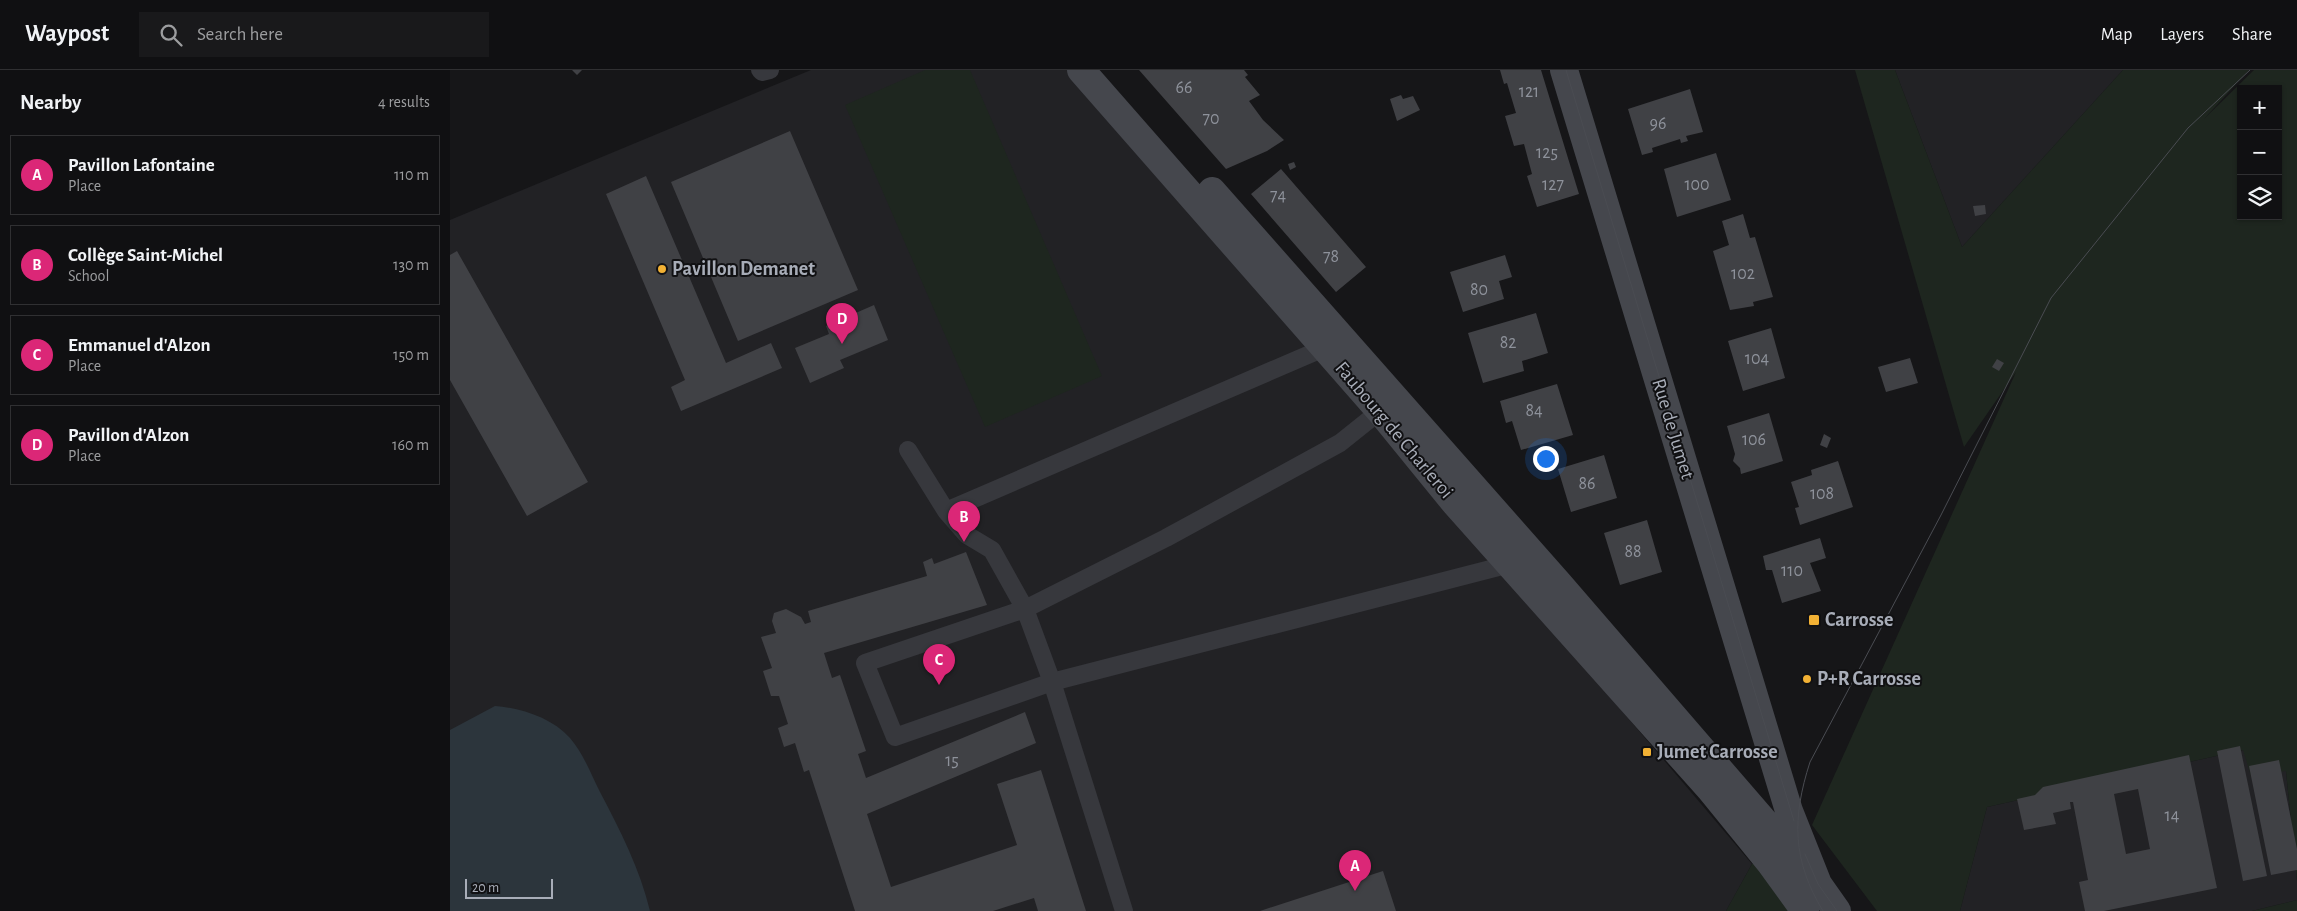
<!DOCTYPE html>
<html lang="en">
<head>
<meta charset="utf-8">
<style>
  body { margin:0; font-family:"Alegreya Sans",sans-serif; background:#19191b; color:#f1f3f6 }
  .controls { position:absolute; right:15px; top:15px; display:grid; overflow:hidden; border-radius:0px; box-shadow:0 1px 4px #0004 }
  .controls button { width:45px; height:45px; display:grid; place-items:center; padding:0; border:0; border-bottom:1px solid #303032; background:#101012; color:#f1f3f6; font:25px sans-serif }
  .scale { position:absolute; left:15px; bottom:12px; width:88px; box-sizing:border-box; padding-left:5px; border:2px solid #a8adb8; border-top:0; font-size:14px; line-height:18px; white-space:nowrap; color:#a8adb8; -webkit-text-stroke:4px #111113; paint-order:stroke }
  .you { position:absolute; left:1095px; top:388px; width:18px; height:18px; margin:-12px; border:4px solid #fff; border-radius:50%; background:#1a73e8; box-shadow:0 0 0 8px #1a73e833 }
  .badge { display:grid; place-items:center; width:32px; height:32px; border-radius:50%; background:#db2777; color:#fff; font-size:16px; font-weight:700 }
  .pin { position:absolute; translate:-50% -41px; filter:drop-shadow(0 1px 2px #0008) }
  .pin::after { content:''; position:absolute; top:26px; width:18px; height:15px; background:inherit; clip-path:polygon(0 0,100% 0,50% 100%) }
  .list { margin:0; padding:0; list-style:none }
  h2 { display:flex; justify-content:space-between; align-items:center; height:65px; margin:0; padding:0 20px; font-size:21px }
  h2 small { font-size:16px; font-weight:400; color:#9c9d9f }
  .list li { display:grid; grid-template-columns:32px 1fr auto; gap:15px; align-items:center; box-sizing:border-box; height:80px; margin:0 10px 10px; padding:0 10px; border:1px solid #303032; border-radius:0px }
  .list b { display:block; font-size:19px; white-space:nowrap }
  .list p { margin:0; font-size:16px; white-space:nowrap; color:#9c9d9f }
  .list em { font-size:16px; font-style:normal; color:#9c9d9f }
  .icon { flex:none; width:28px; height:28px; fill:none; stroke:currentColor; stroke-width:2; stroke-linecap:round; stroke-linejoin:round }
  .map { position:relative; flex:none; width:1847px; height:841px; overflow:hidden }
  header { display:flex; align-items:center; gap:30px; box-sizing:border-box; height:70px; padding:0 25px; background:#101012; border-bottom:1px solid #303032 }
  header strong { font-size:24px }
  nav { display:flex; gap:28px; margin-inline-start:auto; font-size:18px }
  .search { width:350px; height:45px; background:#19191b; display:flex; align-items:center; gap:12px; box-sizing:border-box; padding:0 18px; border-radius:0px; color:#9c9d9f; font-size:19px }
  main { display:flex }
  aside { flex:1; background:#101012 }
  .map>svg:first-child { display:block }
  .built { fill:#222225 }
  .green { fill:#1e261f; fill-rule:evenodd }
  .water { fill:#2c353c }
  .building { fill:#404145; fill-rule:evenodd }
  .lines { fill:none; stroke-linecap:round; stroke-linejoin:round }
  .lane { stroke:#37383d; stroke-width:18 }
  .secondary { stroke:#45474d; stroke-width:28 }
  .tram { stroke:#4a4c52; stroke-width:1 }
  .poi-dot { fill:#f2b134; stroke:#111113; stroke-width:2 }
  .labels { text-anchor:middle; dominant-baseline:central; stroke-width:4; stroke-linejoin:round; paint-order:stroke }
  .number-label { font-size:18px; fill:#8e929b }
  .poi-label { font-size:20px; font-weight:bold; fill:#a8adb8; stroke:#111113; text-anchor:start }
  .street-label { font-size:20px; fill:#a8adb8; stroke:#111113 }
</style>
</head>
<body>
<header>
<strong>Waypost</strong>
<div class="search"><svg class="icon" aria-label="search" viewBox="0 0 24 24"><circle cx="10" cy="10" r="6"/><path d="M15 15l6 6"/></svg>Search here</div>
<nav><a>Map</a><a>Layers</a><a>Share</a></nav>
</header>
<main>
<aside>
<h2>Nearby<small>4 results</small></h2>
<ul class="list">
<li><span class="badge">A</span><div><b>Pavillon Lafontaine</b><p>Place</p></div><em>110 m</em></li>
<li><span class="badge">B</span><div><b>Collège Saint-Michel</b><p>School</p></div><em>130 m</em></li>
<li><span class="badge">C</span><div><b>Emmanuel d'Alzon</b><p>Place</p></div><em>150 m</em></li>
<li><span class="badge">D</span><div><b>Pavillon d'Alzon</b><p>Place</p></div><em>160 m</em></li>
</ul>
</aside>
<div class="map">
<svg width="1847" height="841" viewBox="0 0 1847 841">
  <rect width="100%" height="100%" fill="#161618"/>
  <path class="built" d="M 361,0 L 628,0 L 1302,794 L 1276,841 L 0,841 L 0,150 Z
    M 1445,0 L 1673,0 L 1512,177 Z
    M 1793,680 L 1836,701 L 1847,811 L 1847,830 L 1802,841 L 1510,841 L 1537,737 Z"/>
  <path class="green" d="M 475,0 L 520,0 L 652,306 L 535,357 L 395,35 Z
    M 1405,0 L 1445,0 L 1512,177 L 1673,0 L 1799,0 L 1754,49 L 1804,0 L 1847,0 L 1847,811 L 1836,701 L 1801,706 L 1793,680 L 1537,737 L 1510,841 L 1427,841 L 1362,755 L 1566,302 L 1514,377 ZM 1791,19 L 1828,19 L 1828,146 L 1791,146 Z
    M 1302,794 L 1321,794 L 1350,841 L 1276,841 Z
    M 1847,830 L 1847,841 L 1802,841 Z"/>
  <path class="water" d="M 45,636 C 71,638 102,648 120,668 C 133,683 141,704 150,722 C 170,760 190,799 200,841 L 0,841 L 0,660 Z"/>
  <path class="building" d="M 122,0 L 132,0 L 127,5 Z
    M 689,0 L 794,0 L 798,5 L 795,7 L 810,25 L 799,31 L 813,50 L 834,70 L 817,81 L 776,99 Z
    M 1050,0 L 1091,0 L 1129,124 L 1087,137 L 1077,106 L 1082,104 L 1074,74 L 1064,76 L 1055,46 L 1066,43 L 1057,13 L 1054,14 Z
    M 1240,19 L 1253,62 L 1236,66 L 1238,71 L 1231,73 L 1230,69 L 1202,78 L 1203,82 L 1192,85 L 1178,39 Z
    M 951,25 L 953,29 L 963,26 L 970,40 L 947,51 L 940,29 Z
    M 340,61 L 408,220 L 288,271 L 221,112 Z
    M 1266,83 L 1281,130 L 1227,147 L 1214,99 Z
    M 844,92 L 846,97 L 840,100 L 838,94 Z
    M 831,99 L 916,197 L 886,222 L 801,124 Z
    M 196,106 L 276,293 L 321,273 L 332,298 L 231,341 L 221,317 L 235,310 L 156,124 Z
    M 1535,135 L 1536,144 L 1525,146 L 1523,136 Z
    M 1293,144 L 1300,168 L 1305,167 L 1323,227 L 1303,232 L 1304,236 L 1280,240 L 1263,181 L 1279,175 L 1272,151 Z
    M 7,181 L 138,412 L 77,446 L 0,310 L 0,185 Z
    M 1055,185 L 1062,207 L 1049,211 L 1054,229 L 1013,242 L 1000,202 Z
    M 424,235 L 438,270 L 390,290 L 394,298 L 360,313 L 345,278 L 379,264 L 376,256 Z
    M 1086,243 L 1098,283 L 1072,291 L 1074,301 L 1033,313 L 1018,263 Z
    M 1321,258 L 1335,308 L 1293,321 L 1278,271 Z
    M 1460,288 L 1468,313 L 1436,322 L 1428,297 Z
    M 1547,289 L 1554,293 L 1549,301 L 1542,297 Z
    M 1107,314 L 1123,365 L 1071,380 L 1062,351 L 1056,353 L 1050,331 Z
    M 1319,343 L 1333,391 L 1291,404 L 1290,398 L 1283,391 L 1285,384 L 1277,356 Z
    M 1374,364 L 1381,368 L 1377,378 L 1370,375 Z
    M 1154,385 L 1167,428 L 1121,442 L 1108,399 Z
    M 1388,391 L 1403,437 L 1350,455 L 1345,438 L 1349,437 L 1341,412 L 1362,405 L 1361,400 Z
    M 1197,450 L 1212,502 L 1170,515 L 1154,463 Z
    M 1370,468 L 1376,488 L 1360,493 L 1371,521 L 1332,533 L 1322,500 L 1316,500 L 1313,486 Z
    M 516,482 L 537,535 L 374,583 L 382,608 L 390,605 L 416,681 L 408,684 L 416,708 L 575,642 L 586,673 L 417,744 L 441,817 L 567,775 L 547,714 L 591,700 L 636,841 L 588,841 L 584,828 L 543,841 L 405,841 L 359,700 L 354,702 L 345,673 L 334,677 L 328,658 L 338,654 L 329,626 L 321,626 L 313,601 L 322,598 L 311,567 L 326,563 L 322,551 L 324,543 L 336,539 L 351,547 L 355,554 L 361,552 L 358,541 L 477,506 L 473,492 L 482,488 L 484,494 Z
    M 1790,676 L 1817,806 L 1793,811 L 1767,681 Z
    M 1739,685 L 1767,818 L 1654,841 L 1635,841 L 1629,812 L 1638,810 L 1623,732 L 1620,732 L 1621,739 L 1603,743 L 1606,754 L 1574,760 L 1567,729 L 1585,725 L 1593,717 ZM 1688,719 L 1700,779 L 1676,784 L 1664,724 Z
    M 1829,690 L 1847,779 L 1847,800 L 1821,805 L 1799,696 Z
    M 933,801 L 946,841 L 810,841 Z"/>
  <g class="lines">
    <path class="lane" d="M 310,0 L 312,2 L 320,0
      M 930,341 L 890,373 L 716,468 L 575,539 L 602,612 L 1060,494
      M 458,380 L 496,441 L 517,465 L 542,480 L 575,539 L 415,593 L 445,667 L 602,612 L 674,841
      M 496,441 L 874,278"/>
    <path class="secondary" d="M 631,0 L 930,341 L 1005,433 L 1260,719 L 1321,794 L 1355,841
      M 1114,0 L 1339,741 L 1368,814 L 1387,841
      M 762,121 L 1109,514 L 1368,814"/>
    <path class="tram" d="M 1116,0 L 1344,751
      M 1355,784 L 1368,814 L 1387,841
      M 1373,841 C 1342,790 1342,748 1360,692 L 1491,445 L 1601,228 L 1738,58 L 1800,0"/>
  </g>
  <g class="poi-dot">
    <circle cx="212" cy="199" r="5"/>
    <rect x="1358" y="544" width="12" height="12" rx="2.5"/>
    <circle cx="1357" cy="609" r="5"/>
    <rect x="1192" y="677" width="10" height="10" rx="2.5"/>
  </g>
  <g class="labels">
    <g class="number-label">
      <text x="734" y="18">66</text>
      <text x="1079" y="22">121</text>
      <text x="761" y="49">70</text>
      <text x="1208" y="54">96</text>
      <text x="1097" y="83">125</text>
      <text x="1103" y="115">127</text>
      <text x="1247" y="115">100</text>
      <text x="828" y="126">74</text>
      <text x="881" y="187">78</text>
      <text x="1293" y="204">102</text>
      <text x="1029" y="220">80</text>
      <text x="1058" y="273">82</text>
      <text x="1307" y="289">104</text>
      <text x="1084" y="341">84</text>
      <text x="1304" y="370">106</text>
      <text x="1137" y="414">86</text>
      <text x="1372" y="424">108</text>
      <text x="1183" y="482">88</text>
      <text x="1342" y="501">110</text>
      <text x="502" y="691">15</text>
      <text x="1722" y="746">14</text>
    </g>
    <g class="poi-label">
      <text x="222" y="199">Pavillon Demanet</text>
      <text x="1375" y="550">Carrosse</text>
      <text x="1367" y="609">P+R Carrosse</text>
      <text x="1207" y="682">Jumet Carrosse</text>
    </g>
    <g class="street-label">
      <text transform="translate(1223 359) rotate(73)">Rue de Jumet</text>
      <text transform="translate(944 360) rotate(50)">Faubourg de Charleroi</text>
    </g>
  </g>
</svg>
<div class="controls">
<button>+</button>
<button>−</button>
<button><svg class="icon" aria-label="layers" viewBox="0 0 24 24"><path d="M12 4l9 5-9 5-9-5zM3 14l9 5 9-5"/></svg></button>
</div>
<div class="scale">20 m</div>
<div class="you"></div>
<div class="pin badge" style="left:905px;top:821px">A</div>
<div class="pin badge" style="left:514px;top:472px">B</div>
<div class="pin badge" style="left:489px;top:615px">C</div>
<div class="pin badge" style="left:392px;top:274px">D</div>
</div>
</main>
</body>
</html>
